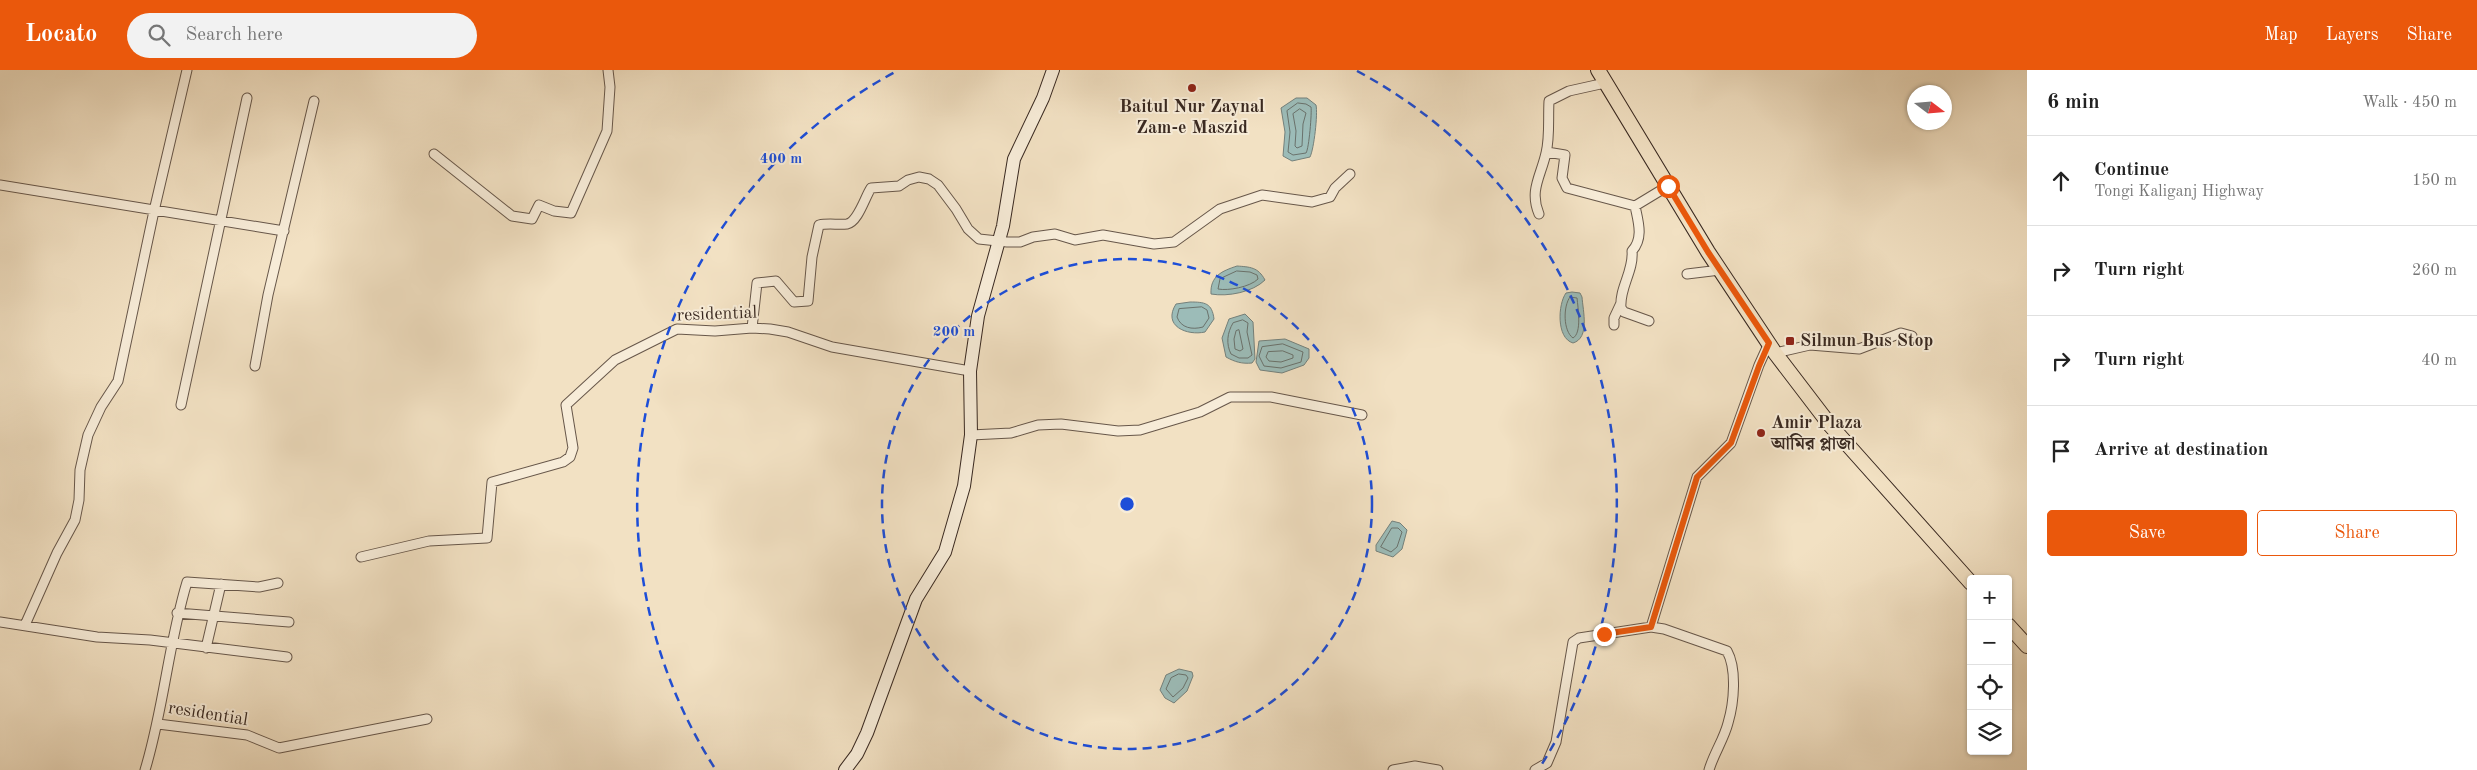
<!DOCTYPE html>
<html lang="en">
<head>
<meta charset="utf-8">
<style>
  body { margin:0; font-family:"Old Standard TT","Noto Serif Bengali",serif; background:#f2f2f2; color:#222 }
  .controls { position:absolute; right:15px; bottom:15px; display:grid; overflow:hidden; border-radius:5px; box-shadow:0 1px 4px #0004 }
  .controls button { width:45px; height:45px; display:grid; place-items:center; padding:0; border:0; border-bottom:1px solid #e0e0e0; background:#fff; color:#222; font:25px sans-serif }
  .compass { position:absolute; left:1907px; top:15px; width:45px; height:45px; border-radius:50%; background:#fff; box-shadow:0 1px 4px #0004; rotate:106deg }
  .stop { position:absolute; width:15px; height:15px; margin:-11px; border:4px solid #ea580c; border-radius:50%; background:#fff }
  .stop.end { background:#ea580c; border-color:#fff; box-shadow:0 1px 5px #0008 }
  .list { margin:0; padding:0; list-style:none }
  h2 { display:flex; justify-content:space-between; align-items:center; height:65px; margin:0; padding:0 20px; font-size:21px }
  h2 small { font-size:16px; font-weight:400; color:#767676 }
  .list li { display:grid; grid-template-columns:32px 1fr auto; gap:15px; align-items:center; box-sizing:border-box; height:90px; padding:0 20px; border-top:1px solid #e0e0e0 }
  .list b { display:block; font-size:19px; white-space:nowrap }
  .list p { margin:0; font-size:16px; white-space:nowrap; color:#767676 }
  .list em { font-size:16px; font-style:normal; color:#767676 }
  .actions { display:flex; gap:10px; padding:15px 20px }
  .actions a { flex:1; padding:11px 0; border:1px solid #ea580c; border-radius:5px; text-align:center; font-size:18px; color:#ea580c }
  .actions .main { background:#ea580c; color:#fff }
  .icon { flex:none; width:28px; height:28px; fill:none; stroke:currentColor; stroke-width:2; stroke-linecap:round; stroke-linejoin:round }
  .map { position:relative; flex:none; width:2027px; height:700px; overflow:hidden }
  header { display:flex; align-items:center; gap:30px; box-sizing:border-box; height:70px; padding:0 25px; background:#ea580c; color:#fff }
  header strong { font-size:24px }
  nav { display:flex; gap:28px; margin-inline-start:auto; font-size:18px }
  .search { width:350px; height:45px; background:#f2f2f2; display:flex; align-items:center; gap:12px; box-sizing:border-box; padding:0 18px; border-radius:28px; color:#767676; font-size:19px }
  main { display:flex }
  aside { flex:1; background:#fff }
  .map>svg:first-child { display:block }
  .water { fill:#9cbcb8; stroke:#74817c }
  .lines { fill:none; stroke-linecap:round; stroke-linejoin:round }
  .shore { stroke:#6a726c; stroke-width:1 }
  .street-casing { stroke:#67574a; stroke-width:11 }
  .secondary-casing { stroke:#392921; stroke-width:14 }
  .primary-casing { stroke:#392921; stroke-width:16 }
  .street { stroke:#f7ecd8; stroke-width:9 }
  .secondary { stroke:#f7ecd8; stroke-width:12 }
  .primary { stroke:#f2e1c3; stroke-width:14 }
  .route { stroke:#ea580c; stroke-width:6 }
  .ring { fill:none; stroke:#1d4ed8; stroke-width:2.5; stroke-dasharray:9 6 }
  .poi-dot { fill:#8f2418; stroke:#f7ecd8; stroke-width:2 }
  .labels { text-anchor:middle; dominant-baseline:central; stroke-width:4; stroke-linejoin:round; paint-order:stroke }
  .poi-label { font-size:18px; font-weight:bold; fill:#392921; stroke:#f7ecd8; text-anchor:start }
  .street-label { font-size:18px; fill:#392921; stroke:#f7ecd8 }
  .centre { fill:#1d4ed8; stroke:#f7ecd8; stroke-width:2.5 }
  .ring-label { font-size:15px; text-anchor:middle; font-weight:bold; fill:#1d4ed8; stroke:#f7ecd8; stroke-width:4; stroke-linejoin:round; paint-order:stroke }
</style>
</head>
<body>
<header>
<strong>Locato</strong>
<div class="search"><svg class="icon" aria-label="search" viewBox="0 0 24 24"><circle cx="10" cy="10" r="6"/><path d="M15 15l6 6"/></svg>Search here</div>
<nav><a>Map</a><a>Layers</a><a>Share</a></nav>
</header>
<main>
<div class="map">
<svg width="2027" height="700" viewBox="0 0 2027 700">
  <rect width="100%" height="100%" fill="#f2e1c3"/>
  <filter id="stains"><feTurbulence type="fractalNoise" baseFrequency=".004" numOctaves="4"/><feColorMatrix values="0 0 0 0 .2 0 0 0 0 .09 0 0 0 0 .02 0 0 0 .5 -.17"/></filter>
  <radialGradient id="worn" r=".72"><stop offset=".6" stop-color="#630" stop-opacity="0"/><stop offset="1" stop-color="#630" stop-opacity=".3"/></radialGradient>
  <path class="water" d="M 1296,28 L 1307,28 L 1316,35 C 1318,44 1314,79 1310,87 L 1292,91 L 1283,86 L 1285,62 L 1281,38 Z
    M 1237,196 C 1250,197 1258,197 1265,210 C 1253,222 1228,227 1211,224 C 1210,206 1222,201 1237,196 Z
    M 1572,222 L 1580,223 L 1582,227 C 1583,241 1590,268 1573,273 C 1556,268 1558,234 1566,223 Z
    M 1190,232 C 1205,232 1212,233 1214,249 L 1205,262 C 1187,266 1162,256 1176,234 Z
    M 1245,244 L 1253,252 L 1255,289 L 1252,293 C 1242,294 1235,292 1226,287 L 1222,268 L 1229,249 Z
    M 1285,269 L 1309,279 L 1309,288 L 1304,295 L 1282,303 L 1260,300 L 1256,292 L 1259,271 Z
    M 1392,451 L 1400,453 L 1407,460 L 1402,479 L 1393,487 L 1376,481 L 1376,475 Z
    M 1179,599 L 1192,602 L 1193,606 L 1187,621 L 1174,633 L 1165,628 L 1160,620 L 1166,605 Z"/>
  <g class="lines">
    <path class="shore" d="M 1298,33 L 1306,34 L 1311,37 C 1312,42 1309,79 1306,83 L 1293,85 L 1288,82 L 1290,62 L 1287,41 Z
      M 1300,39 L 1306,43 L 1303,54 L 1302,76 L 1297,78 L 1295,76 L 1296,61 L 1293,44 Z
      M 1237,201 L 1250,202 L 1257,205 L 1258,209 C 1250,217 1228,221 1218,219 L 1220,209 Z
      M 1570,227 L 1577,228 C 1578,238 1582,263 1573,268 C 1563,261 1563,236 1570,227 Z
      M 1202,237 L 1207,240 L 1209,248 L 1203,257 C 1192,260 1181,258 1177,247 L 1179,239 Z
      M 1243,250 L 1248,253 L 1247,262 L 1252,285 L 1248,288 L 1239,288 L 1231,284 C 1226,274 1227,263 1233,253 Z
      M 1239,260 L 1243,279 L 1240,281 L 1235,279 L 1234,269 L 1236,261 Z
      M 1283,274 L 1303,282 L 1301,292 L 1281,298 L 1264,296 L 1259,286 L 1262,277 Z
      M 1283,281 L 1293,285 L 1293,288 L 1281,292 L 1269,291 L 1266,287 L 1268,282 Z
      M 1392,458 L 1398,458 L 1402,462 L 1397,477 L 1391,482 L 1381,477 Z
      M 1179,604 L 1186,605 L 1188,608 L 1183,618 L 1173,627 L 1166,619 L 1171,608 Z"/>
    <defs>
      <path id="street" d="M 1547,82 L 1565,85 L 1562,108 L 1567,118 L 1635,136 L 1668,116
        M 434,84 L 512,146 L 532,149 L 539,135 L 554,141 L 571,143 L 607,61 L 610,17 L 608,0
        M 0,115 L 284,161
        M 1635,136 C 1638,151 1644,168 1632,181 C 1634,201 1619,218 1621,238 L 1624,242 L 1649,251
        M 1539,144 C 1529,120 1541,106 1546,83 C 1550,67 1548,48 1549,31 L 1569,21 L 1605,13
        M 1687,204 L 1720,200
        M 1614,255 L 1614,248 L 1621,233
        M 752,258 L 757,213 L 776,211 L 794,232 L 808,231 L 812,187 L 819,155 C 828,153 838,155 847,154 C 858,152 865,127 871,118 L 899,116 L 908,110 L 919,107 L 929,109 L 938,115 L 956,139 L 968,159 L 979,169 L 1007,172 L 1020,172 L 1033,167 L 1055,164 L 1075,170 L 1103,165 L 1154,174 L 1174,172 L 1220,139 L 1262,125 L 1312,132 L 1330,127 L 1335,118 L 1350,104
        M 1775,283 L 1810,275 L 1859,279 L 1901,263 L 1912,266
        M 255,296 L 268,225 L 314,31
        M 181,335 L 247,28
        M 971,365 L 1011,363 L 1038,355 L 1061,354 L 1118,361 L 1140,360 L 1200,342 L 1230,327 L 1271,327 L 1362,345
        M 361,487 L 429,471 L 487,468 L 492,412 L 563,392 L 570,387 L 573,378 L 566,335 L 615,290 L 677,259 L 715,261 L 752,258 L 770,259 L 788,262 L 832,277 L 970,301
        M 177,543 L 289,552
        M 0,552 L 97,567 L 150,570 L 287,587
        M 25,555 L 57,483 L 75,450 L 79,430 L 80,400 L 88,365 L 101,337 L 118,311 L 154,141 L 187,0
        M 206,578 L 221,514
        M 158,654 L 247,665 L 279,678 L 427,649
        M 145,700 C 164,638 168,575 187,512 L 259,517 L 278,513
        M 1393,700 L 1415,696 L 1438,700
        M 1535,700 L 1547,693 L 1556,672 L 1573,572 L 1579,568 L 1651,557
        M 1709,700 C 1714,683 1724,669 1728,653 C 1734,633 1737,599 1727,581 L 1664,559 L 1651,557 L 1697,407 L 1731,373 L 1759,295 L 1769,273"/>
      <path id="secondary" d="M 845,700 L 857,684 L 867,663 L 916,529 L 945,482 L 964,416 L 971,365 L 970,301 L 978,246 L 1003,156 L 1014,89 L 1043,28 L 1053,0"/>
      <path id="primary" d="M 1598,0 L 1708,182 L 1775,283 L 1830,355 L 1971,513
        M 2008,555 L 2027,576"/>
    </defs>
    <use href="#street" class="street-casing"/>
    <use href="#secondary" class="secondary-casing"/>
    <use href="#primary" class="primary-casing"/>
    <use href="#street" class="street"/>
    <use href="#secondary" class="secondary"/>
    <use href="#primary" class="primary"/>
  </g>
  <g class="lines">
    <path class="route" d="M 1604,564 L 1651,557 L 1697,407 L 1731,373 L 1759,296 L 1769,273 L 1708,182 L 1668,116"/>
  </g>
  <g class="ring">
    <circle cx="1127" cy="434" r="245"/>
    <path d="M714 697A490 490 0 0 1 897 1M1357 1A490 490 0 0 1 1540 697"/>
  </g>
  <g class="poi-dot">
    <circle cx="1192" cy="18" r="5"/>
    <rect x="1785" y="266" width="10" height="10" rx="2.5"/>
    <circle cx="1761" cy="363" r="5"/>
  </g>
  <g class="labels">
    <g class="poi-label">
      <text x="1192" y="37" text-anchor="middle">Baitul Nur Zaynal<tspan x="1192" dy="21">Zam-e Maszid</tspan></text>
      <text x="1800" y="271">Silmun Bus Stop</text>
      <text x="1771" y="353">Amir Plaza<tspan x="1771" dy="21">আমির প্লাজা</tspan></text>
    </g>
    <g class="street-label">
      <text transform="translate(717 244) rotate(-2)">residential</text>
      <text transform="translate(208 644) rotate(9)">residential</text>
    </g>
  </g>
  <circle cx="1127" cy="434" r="8" class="centre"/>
  <g class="ring-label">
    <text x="781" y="93">400 m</text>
    <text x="954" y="266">200 m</text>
  </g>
  <rect width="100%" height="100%" filter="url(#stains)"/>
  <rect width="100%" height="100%" fill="url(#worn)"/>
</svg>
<div class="controls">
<button>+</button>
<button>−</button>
<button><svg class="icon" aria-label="locate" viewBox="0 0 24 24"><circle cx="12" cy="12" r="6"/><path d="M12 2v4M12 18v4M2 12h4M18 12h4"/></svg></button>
<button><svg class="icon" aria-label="layers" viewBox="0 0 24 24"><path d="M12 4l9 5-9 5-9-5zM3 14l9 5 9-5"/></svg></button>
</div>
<svg class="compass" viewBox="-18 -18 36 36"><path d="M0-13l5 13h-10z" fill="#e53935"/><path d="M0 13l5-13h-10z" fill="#767676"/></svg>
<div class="stop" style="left:1668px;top:116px"></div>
<div class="stop end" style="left:1604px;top:564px"></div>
</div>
<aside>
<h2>6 min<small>Walk · 450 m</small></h2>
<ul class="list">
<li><svg class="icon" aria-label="ahead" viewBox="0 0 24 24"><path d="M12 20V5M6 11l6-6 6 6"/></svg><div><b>Continue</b><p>Tongi Kaliganj Highway</p></div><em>150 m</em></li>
<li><svg class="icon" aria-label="right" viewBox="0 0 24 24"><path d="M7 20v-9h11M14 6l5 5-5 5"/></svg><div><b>Turn right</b></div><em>260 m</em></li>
<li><svg class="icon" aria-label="right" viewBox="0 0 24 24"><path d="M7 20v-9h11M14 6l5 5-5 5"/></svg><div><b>Turn right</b></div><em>40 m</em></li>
<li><svg class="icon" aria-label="arrive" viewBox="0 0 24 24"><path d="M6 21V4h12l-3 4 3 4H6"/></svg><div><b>Arrive at destination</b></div></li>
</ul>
<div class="actions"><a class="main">Save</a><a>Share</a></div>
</aside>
</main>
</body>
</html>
